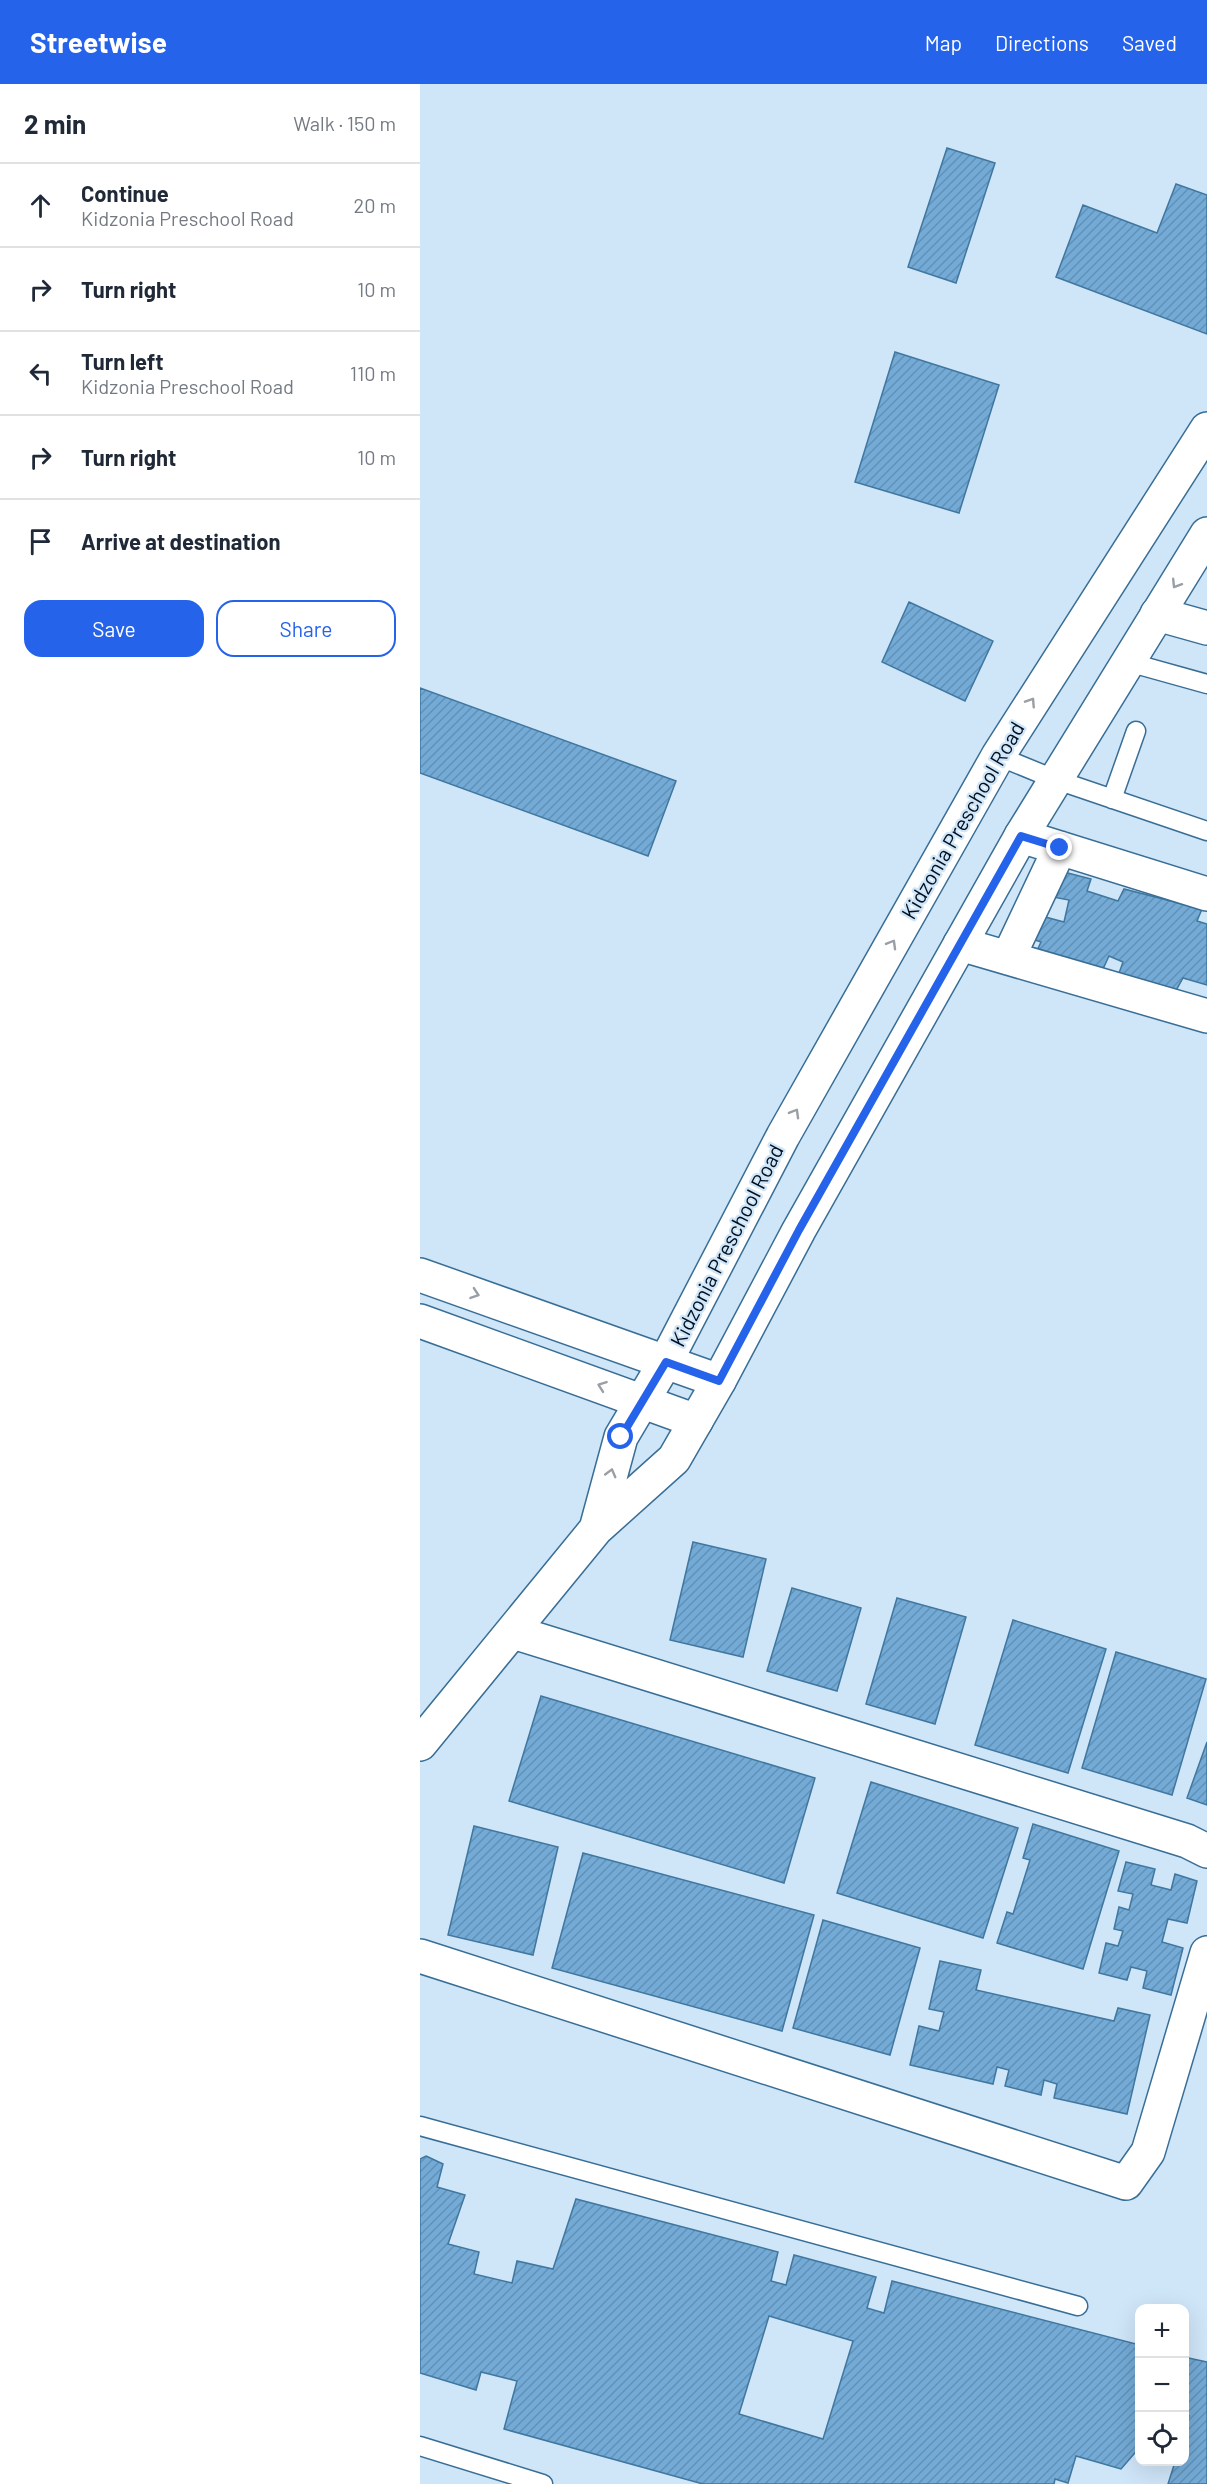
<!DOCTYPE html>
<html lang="en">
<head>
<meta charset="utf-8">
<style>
  body { margin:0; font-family:Barlow,sans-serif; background:#f6f6f7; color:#1f2937 }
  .controls { position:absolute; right:18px; bottom:18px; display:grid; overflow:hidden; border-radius:12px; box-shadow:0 6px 24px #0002 }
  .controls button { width:54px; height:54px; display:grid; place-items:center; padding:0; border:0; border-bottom:2px solid #e0e1e3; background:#fff; color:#1f2937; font:30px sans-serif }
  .stop { position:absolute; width:18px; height:18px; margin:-14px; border:4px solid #2563eb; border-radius:50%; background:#fff }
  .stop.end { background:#2563eb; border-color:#fff; box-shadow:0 2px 6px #0008 }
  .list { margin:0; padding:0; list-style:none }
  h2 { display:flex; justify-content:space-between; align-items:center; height:78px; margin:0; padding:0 24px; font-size:26px }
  h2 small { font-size:20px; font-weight:400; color:#747a83 }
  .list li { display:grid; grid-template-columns:39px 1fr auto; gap:18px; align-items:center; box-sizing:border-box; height:84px; padding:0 24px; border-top:2px solid #e0e1e3 }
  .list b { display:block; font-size:22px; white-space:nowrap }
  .list p { margin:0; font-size:20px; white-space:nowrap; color:#747a83 }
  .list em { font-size:20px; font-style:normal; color:#747a83 }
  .actions { display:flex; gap:12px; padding:18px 24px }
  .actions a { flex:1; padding:14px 0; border:2px solid #2563eb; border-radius:18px; text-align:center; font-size:21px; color:#2563eb }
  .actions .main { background:#2563eb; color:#fff }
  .icon { flex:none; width:33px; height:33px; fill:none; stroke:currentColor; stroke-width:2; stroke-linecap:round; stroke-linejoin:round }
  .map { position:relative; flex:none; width:787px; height:2400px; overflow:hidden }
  header { display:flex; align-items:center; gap:36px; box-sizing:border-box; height:84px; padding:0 30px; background:#2563eb; color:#fff }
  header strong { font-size:28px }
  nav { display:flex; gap:33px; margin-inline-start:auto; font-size:21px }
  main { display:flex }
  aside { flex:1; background:#fff }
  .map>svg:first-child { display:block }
  .building { fill:url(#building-hatch); stroke:#40779f; stroke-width:1.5; fill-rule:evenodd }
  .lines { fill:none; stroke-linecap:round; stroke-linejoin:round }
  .service-casing { stroke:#386e96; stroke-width:21 }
  .minor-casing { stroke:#386e96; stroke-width:36 }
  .tertiary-casing { stroke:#386e96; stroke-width:36 }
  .service { stroke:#fff; stroke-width:18 }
  .minor { stroke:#fff; stroke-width:33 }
  .tertiary { stroke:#fff; stroke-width:33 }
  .oneway { stroke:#999fa5 }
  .route { stroke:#2563eb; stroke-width:8 }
  .labels { text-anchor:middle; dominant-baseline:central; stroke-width:4.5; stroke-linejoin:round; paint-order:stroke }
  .street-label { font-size:21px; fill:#000f1f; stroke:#cfe5f8 }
</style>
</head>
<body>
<header>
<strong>Streetwise</strong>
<nav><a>Map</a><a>Directions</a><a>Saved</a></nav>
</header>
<main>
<aside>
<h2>2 min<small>Walk · 150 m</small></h2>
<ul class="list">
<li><svg class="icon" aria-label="ahead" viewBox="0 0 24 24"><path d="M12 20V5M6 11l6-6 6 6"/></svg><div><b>Continue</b><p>Kidzonia Preschool Road</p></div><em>20 m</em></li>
<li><svg class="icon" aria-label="right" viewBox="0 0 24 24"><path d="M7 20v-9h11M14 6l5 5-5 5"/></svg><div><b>Turn right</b></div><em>10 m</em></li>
<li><svg class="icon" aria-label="left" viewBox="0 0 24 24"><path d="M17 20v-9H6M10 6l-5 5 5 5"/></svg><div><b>Turn left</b><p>Kidzonia Preschool Road</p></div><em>110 m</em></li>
<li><svg class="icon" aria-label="right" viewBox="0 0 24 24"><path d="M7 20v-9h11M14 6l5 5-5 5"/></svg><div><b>Turn right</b></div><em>10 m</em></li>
<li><svg class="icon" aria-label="arrive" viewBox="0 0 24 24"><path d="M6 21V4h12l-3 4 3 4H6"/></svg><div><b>Arrive at destination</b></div></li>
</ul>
<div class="actions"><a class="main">Save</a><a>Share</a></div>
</aside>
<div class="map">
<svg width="787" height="2400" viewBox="0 0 787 2400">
  <defs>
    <pattern id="building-hatch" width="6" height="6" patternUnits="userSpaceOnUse" patternTransform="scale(1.5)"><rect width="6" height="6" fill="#73aad6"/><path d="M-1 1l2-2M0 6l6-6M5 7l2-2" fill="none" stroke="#6291b7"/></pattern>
  </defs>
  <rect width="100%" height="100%" fill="#cfe5f8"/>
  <path class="building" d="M 527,64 L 575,79 L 536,199 L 488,183 Z
    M 756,100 L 787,111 L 787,250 L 636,193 L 663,121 L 737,149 Z
    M 475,268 L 579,301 L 539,429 L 435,398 Z
    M 489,518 L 573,557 L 545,617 L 462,578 Z
    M 0,604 L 256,697 L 228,772 L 0,689 Z
    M 644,788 L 671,795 L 667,807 L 698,817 L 704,805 L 782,825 L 777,837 L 787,840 L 787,901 L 763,894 L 754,910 L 698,892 L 703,878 L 689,872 L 683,885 L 614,873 L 621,858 L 609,854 L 614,830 L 644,838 L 649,816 L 633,813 Z
    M 273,1458 L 346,1475 L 323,1573 L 250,1556 Z
    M 372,1504 L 441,1524 L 417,1607 L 347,1587 Z
    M 477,1514 L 546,1533 L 515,1640 L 446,1620 Z
    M 593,1536 L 686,1565 L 648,1689 L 555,1661 Z
    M 696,1568 L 786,1595 L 752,1711 L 662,1684 Z
    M 121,1612 L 395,1694 L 364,1799 L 89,1717 Z
    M 787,1658 L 787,1721 L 767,1714 Z
    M 451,1698 L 598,1744 L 563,1854 L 417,1809 Z
    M 613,1740 L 699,1767 L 663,1885 L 577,1859 L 587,1828 L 593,1830 L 610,1776 L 603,1774 Z
    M 54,1742 L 138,1763 L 113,1871 L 28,1851 Z
    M 163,1769 L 394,1831 L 362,1947 L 132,1884 Z
    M 706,1778 L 735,1785 L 731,1801 L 751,1806 L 755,1790 L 777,1797 L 767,1839 L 748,1835 L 742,1858 L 763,1864 L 751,1911 L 723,1904 L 727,1887 L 711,1883 L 707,1896 L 679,1889 L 686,1859 L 698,1862 L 703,1847 L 694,1845 L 699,1823 L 709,1826 L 713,1810 L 698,1807 Z
    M 403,1836 L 500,1864 L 470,1971 L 373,1944 Z
    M 520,1877 L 561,1886 L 556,1906 L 694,1937 L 698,1924 L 730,1931 L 707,2030 L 634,2014 L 637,2000 L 624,1996 L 621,2011 L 585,2002 L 589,1986 L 577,1983 L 573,2000 L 490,1981 L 499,1942 L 519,1947 L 524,1928 L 509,1925 Z
    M 6,2072 L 23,2080 L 17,2103 L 45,2111 L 28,2160 L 59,2168 L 54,2190 L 92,2199 L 97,2177 L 133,2185 L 156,2115 L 358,2168 L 351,2197 L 366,2201 L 374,2171 L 456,2193 L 447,2224 L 464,2229 L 472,2197 L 720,2261 L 720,2363 L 701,2385 L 656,2372 L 648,2399 L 635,2395 L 634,2400 L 283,2400 L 84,2345 L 97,2297 L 61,2288 L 56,2306 L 0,2289 L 0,2075 ZM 349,2232 L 433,2257 L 403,2355 L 319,2330 Z
    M 764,2273 L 787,2278 L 787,2400 L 748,2400 L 755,2378 L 764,2378 L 764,2347 L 769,2332 L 764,2332 Z"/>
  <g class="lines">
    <defs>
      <path id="service" d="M 708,578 L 787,600
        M 578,672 L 634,695 L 787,747
        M 692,715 L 716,647
        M 0,2042 L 658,2222
        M 0,2362 L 123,2400"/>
      <path id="minor" d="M 737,530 L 787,544
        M 601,752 L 787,810
        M 540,860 L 787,932
        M 588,874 L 640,764
        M 0,1191 L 299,1297
        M 0,1237 L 276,1337
        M 93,1548 L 767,1757 L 787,1767
        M 0,1872 L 706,2099 L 728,2068 L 787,1869"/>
      <path id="tertiary" d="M 176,1445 L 201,1353 L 246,1277 L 363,1052 L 578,672 L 787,345
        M 0,1660 L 176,1445 L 254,1375 L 299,1297 L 379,1146 L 601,752 L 787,450"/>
    </defs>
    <use href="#service" class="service-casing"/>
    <use href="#minor" class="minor-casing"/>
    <use href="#tertiary" class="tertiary-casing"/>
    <use href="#service" class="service"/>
    <use href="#minor" class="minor"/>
    <use href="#tertiary" class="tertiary"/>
  </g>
  <defs><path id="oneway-chevron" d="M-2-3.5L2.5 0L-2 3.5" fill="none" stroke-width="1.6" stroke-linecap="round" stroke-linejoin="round" transform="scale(1.5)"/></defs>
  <g class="oneway">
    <use href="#oneway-chevron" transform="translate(756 500) rotate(122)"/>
    <use href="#oneway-chevron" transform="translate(611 618) rotate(-57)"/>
    <use href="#oneway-chevron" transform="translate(472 860) rotate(-60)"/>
    <use href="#oneway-chevron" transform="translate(375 1029) rotate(-60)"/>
    <use href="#oneway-chevron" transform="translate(55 1210) rotate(19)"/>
    <use href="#oneway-chevron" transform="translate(182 1302) rotate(-160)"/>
    <use href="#oneway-chevron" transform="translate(191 1389) rotate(-75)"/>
  </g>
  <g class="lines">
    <path class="route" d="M 201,1353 L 246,1278 L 299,1297 L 379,1146 L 601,752 L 640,764"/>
  </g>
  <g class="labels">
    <g class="street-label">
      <text transform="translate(542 736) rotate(-60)">Kidzonia Preschool Road</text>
      <text transform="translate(306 1161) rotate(-63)">Kidzonia Preschool Road</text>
    </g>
  </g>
</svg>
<div class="controls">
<button>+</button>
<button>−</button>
<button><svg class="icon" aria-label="locate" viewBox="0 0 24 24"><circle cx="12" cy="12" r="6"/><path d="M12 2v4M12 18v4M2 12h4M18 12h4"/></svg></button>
</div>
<div class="stop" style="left:201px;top:1353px"></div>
<div class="stop end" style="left:640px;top:764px"></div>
</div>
</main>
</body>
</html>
